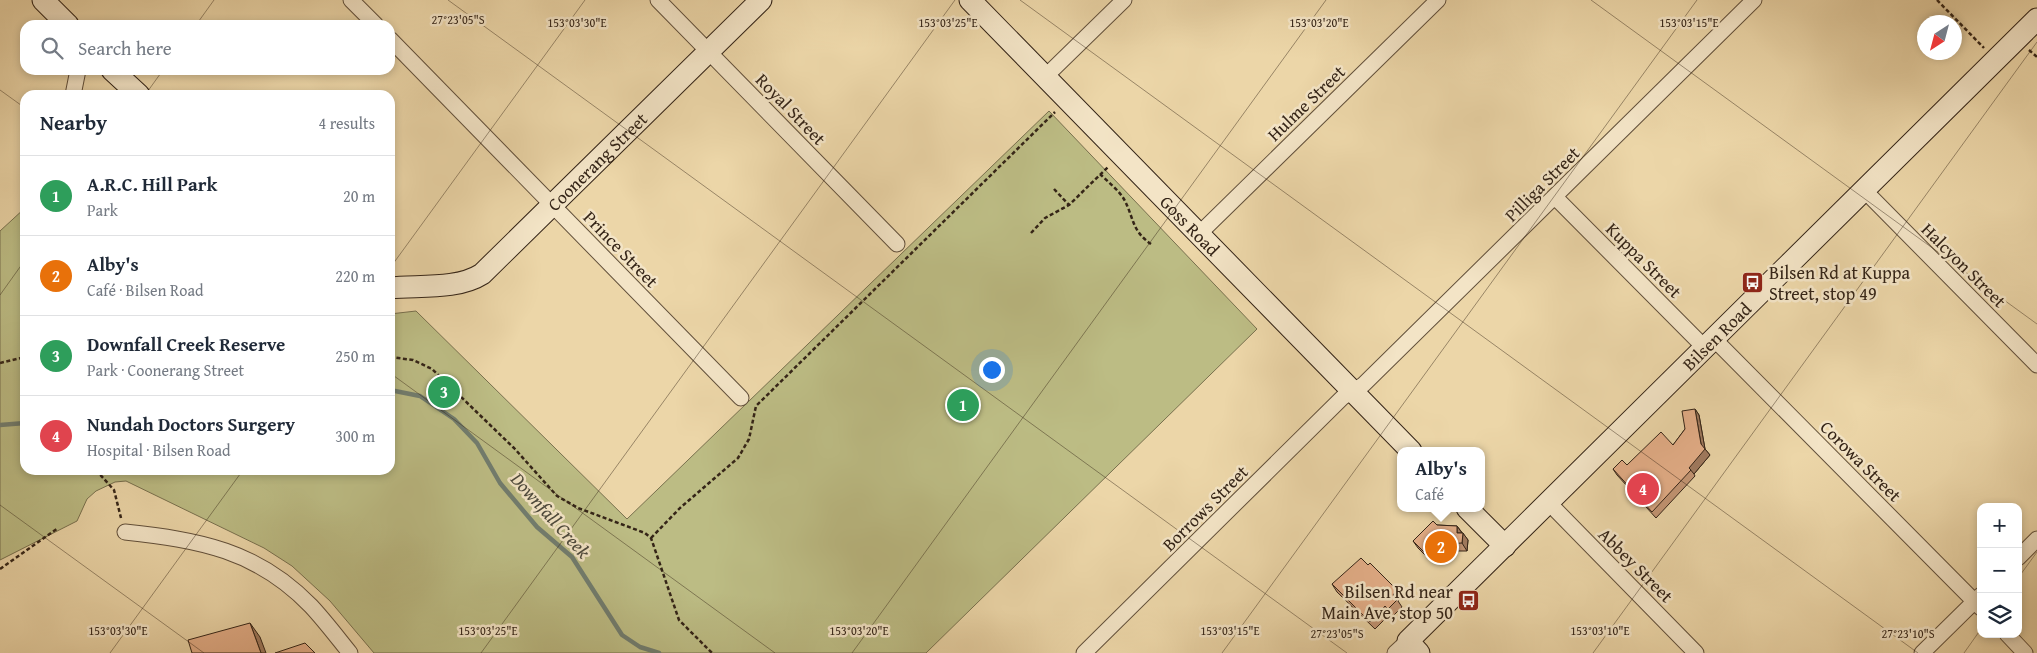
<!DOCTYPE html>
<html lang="en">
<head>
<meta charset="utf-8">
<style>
  body { margin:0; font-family:"Gentium Book Plus",serif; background:#f6f6f7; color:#1f2937 }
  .controls { position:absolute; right:15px; bottom:15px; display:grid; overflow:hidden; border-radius:10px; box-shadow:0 2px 8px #0003 }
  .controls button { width:45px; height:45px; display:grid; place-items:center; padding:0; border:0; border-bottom:1px solid #e0e1e3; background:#fff; color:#1f2937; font:25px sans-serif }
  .compass { position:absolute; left:1917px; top:15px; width:45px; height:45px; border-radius:50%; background:#fff; box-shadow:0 2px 8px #0003; rotate:216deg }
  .you { position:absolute; left:991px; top:369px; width:18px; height:18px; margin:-12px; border:4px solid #fff; border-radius:50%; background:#1a73e8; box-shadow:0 0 0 8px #1a73e833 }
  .badge { display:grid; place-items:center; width:32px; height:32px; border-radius:50%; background:#8f2418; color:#fff; font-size:16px; font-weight:700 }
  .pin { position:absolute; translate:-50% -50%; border:2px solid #fff; box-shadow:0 1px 5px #0006 }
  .popup { position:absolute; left:1397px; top:447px; width:88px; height:65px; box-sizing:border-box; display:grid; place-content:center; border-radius:10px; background:#fff; filter:drop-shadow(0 1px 4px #0005); font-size:16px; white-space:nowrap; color:#747a83 }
  .popup b { font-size:19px; color:#1f2937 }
  .popup::after { content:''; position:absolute; left:50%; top:100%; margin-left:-10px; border:10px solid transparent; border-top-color:#fff }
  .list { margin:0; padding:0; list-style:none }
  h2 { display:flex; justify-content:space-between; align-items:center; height:65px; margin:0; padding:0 20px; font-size:21px }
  h2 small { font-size:16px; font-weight:400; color:#747a83 }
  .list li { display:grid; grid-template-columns:32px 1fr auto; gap:15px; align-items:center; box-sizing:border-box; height:80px; padding:0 20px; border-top:1px solid #e0e1e3 }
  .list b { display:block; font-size:19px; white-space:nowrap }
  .list p { margin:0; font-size:16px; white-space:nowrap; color:#747a83 }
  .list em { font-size:16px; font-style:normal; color:#747a83 }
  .icon { flex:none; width:28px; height:28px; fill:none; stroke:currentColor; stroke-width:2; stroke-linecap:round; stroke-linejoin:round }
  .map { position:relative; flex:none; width:2037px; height:653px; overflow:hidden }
  .search { position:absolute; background:#fff; box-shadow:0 2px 8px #0003; left:20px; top:20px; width:375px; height:55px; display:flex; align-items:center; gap:12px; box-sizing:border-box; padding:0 18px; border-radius:15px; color:#747a83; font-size:19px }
  .panel { position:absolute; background:#fff; box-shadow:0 2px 8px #0003; left:20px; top:90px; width:375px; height:385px; border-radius:15px }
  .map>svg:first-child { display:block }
  .green { fill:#bcbc84; stroke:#78704e }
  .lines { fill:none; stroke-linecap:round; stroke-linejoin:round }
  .stream { stroke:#717d6f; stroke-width:4.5 }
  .street-casing { stroke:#62503b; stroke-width:17 }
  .secondary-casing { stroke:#342417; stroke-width:23 }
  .path { stroke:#342417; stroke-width:2.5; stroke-dasharray:4 2.5; stroke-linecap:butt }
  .street { stroke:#f3e4c6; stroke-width:15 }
  .secondary { stroke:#f3e4c6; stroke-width:21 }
  .wall { fill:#c49675; stroke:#342417 }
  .shaded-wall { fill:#a07a5f; stroke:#342417 }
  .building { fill:#e4ae88; stroke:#342417 }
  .ticks { fill:none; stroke:#342417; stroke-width:1; stroke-opacity:0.45 }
  .labels { text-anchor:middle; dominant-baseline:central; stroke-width:5; stroke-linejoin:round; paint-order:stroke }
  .street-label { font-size:18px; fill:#342417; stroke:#f3e4c6 }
  .poi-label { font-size:18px; fill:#342417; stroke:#f3e4c6; text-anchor:start }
  .water-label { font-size:19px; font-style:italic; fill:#4d493c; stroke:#f3e4c6 }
  .ticks-label { font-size:12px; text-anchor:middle; fill:#342417; stroke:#f3e4c6; stroke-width:5; stroke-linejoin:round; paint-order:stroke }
</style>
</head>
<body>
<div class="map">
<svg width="2037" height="653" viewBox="0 0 2037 653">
  <rect width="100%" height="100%" fill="#ecd6a8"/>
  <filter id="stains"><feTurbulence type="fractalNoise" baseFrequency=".004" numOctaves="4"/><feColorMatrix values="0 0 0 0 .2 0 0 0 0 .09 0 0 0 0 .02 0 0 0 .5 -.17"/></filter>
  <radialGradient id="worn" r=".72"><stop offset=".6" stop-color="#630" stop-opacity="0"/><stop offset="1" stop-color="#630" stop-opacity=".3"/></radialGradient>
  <path class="green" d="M 1049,111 L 1257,329 L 926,653 L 374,653 L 330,601 L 292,566 L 264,548 L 126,481 L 115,482 L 96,491 L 87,499 L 77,521 L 0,560 L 0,231 L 25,208 L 25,470 L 390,470 L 390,314 L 416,311 L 627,519 Z"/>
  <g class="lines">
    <path class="stream" d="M 390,390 L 420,396 L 454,419 L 477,443 L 500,483 L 537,527 L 572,557 L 622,635 L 640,647 L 659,653
      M 0,425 L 25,423"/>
    <defs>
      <path id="street" d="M 351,0 L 376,25
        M 658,0 L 897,244
        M 390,39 L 741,398
        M 1045,77 L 1124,0
        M 73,95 L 78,70
        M 1865,191 L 2037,365
        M 1555,197 L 1706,349
        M 1199,234 L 1438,0
        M 1715,340 L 1981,608
        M 1549,503 L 1696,653
        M 125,532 C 199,540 257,550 311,606 C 325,621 337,637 350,653
        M 2018,558 L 2037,539
        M 2007,634 L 2025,653
        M 1084,653 L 1343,397 L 1363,385 L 1754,0
        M 1395,653 L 1408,641
        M 1922,653 L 1981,595"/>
      <g id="secondary">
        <path d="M 43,0 L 68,25"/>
        <path id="s1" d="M 970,0 L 1411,451"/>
        <path d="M 112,70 L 139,95"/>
        <path id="s2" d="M 390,288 C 418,285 457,290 482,274 L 761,0"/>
        <path d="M 1467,508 L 1505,546"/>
        <path id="s3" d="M 1419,653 L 1408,641 L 2037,19"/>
      </g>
    </defs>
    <use href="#street" class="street-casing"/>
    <use href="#secondary" class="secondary-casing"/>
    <path class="path" d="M 1937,0 L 1984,48
      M 2029,50 L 2037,57
      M 1100,174 C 1108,182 1120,191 1125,201 C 1134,219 1132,231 1151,244
      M 1054,189 L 1069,205
      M 1031,233 L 1045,218 L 1069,205 L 1109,166
      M 390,357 L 413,360 L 432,369 L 514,448 L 557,496 L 578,508 L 645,533 L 651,538 L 679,620 L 712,653
      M 0,363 L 25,357
      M 96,470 L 114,490 L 121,518
      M 651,538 L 680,508 L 738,458 L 749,439 L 756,406 L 1055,112
      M 0,569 L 58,528"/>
    <use href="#street" class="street"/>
    <use href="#secondary" class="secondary"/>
  </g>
  <path class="wall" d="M 1695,409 L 1699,415 L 1705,449 L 1710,455 L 1694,474 L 1695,476 L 1656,518 L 1617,475 L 1613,469 L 1627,465 L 1673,445 L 1685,429 Z
    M 1437,525 L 1457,526 L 1468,540 L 1467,551 L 1449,551 L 1446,555 L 1441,551 L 1430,560 L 1418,548 L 1413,541 Z
    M 1368,565 L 1397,590 L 1402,597 L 1398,601 L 1402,607 L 1393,616 L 1390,614 L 1375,629 L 1337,592 L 1332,584 Z"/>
  <path class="shaded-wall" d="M 1695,409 L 1699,415 L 1705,449 L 1710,455 L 1694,474 L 1689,468 L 1701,444 Z
    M 1457,526 L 1462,533 L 1457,533 Z
    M 1463,533 L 1468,540 L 1467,551 L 1462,543 Z
    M 1443,544 L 1449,551 L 1446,555 L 1441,547 Z
    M 250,623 L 260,637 L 266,653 L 261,653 Z"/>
  <path class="building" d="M 1695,409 L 1701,444 L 1705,449 L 1689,468 L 1691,470 L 1652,512 L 1613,469 L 1622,460 L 1627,465 L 1661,432 L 1673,445 L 1685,429 L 1682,411 Z
    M 1433,521 L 1437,525 L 1457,526 L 1457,533 L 1463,533 L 1462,543 L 1443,544 L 1441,547 L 1436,544 L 1425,553 L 1413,541 Z
    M 1361,558 L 1368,565 L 1370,563 L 1397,590 L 1393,595 L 1397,600 L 1388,609 L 1385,606 L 1370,622 L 1332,584 Z
    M 250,623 L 261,653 L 192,653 L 188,640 Z
    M 305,643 L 315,653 L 275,653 Z"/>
  <path class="ticks" d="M 448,0 L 1347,653M 1020,0 L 1918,653M 1591,0 L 2037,324M 196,25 L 214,0M 0,90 L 25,108M 145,95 L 163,70M 390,268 L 585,0M 0,295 L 25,260M 390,373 L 775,653M 0,505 L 204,653M 2018,578 L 2037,552M 110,653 L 243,470M 481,653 L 955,0M 852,653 L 1326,0M 1222,653 L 1697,0M 1593,653 L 2037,42M 1964,653 L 1981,629"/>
  <defs>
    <symbol id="bus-square" viewBox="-11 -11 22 22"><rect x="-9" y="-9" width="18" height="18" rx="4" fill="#8f2418" stroke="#f3e4c6"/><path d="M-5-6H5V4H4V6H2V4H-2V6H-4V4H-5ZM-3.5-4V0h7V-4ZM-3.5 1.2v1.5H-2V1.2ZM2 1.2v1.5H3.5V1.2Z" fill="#fff"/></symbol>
  </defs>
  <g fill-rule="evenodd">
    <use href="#bus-square" x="1740" y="270" width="25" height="25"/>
    <use href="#bus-square" x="1456" y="588" width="25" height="25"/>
  </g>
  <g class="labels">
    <g class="street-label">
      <text transform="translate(1306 103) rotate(-44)">Hulme Street</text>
      <text transform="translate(791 109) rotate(46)">Royal Street</text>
      <text stroke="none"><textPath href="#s2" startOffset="255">Coonerang Street</textPath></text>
      <text transform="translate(1542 184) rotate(-45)">Pilliga Street</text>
      <text stroke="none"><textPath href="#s1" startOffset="315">Goss Road</textPath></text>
      <text transform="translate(621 249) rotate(46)">Prince Street</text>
      <text transform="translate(1644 260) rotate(45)">Kuppa Street</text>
      <text transform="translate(1964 265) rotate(45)">Halcyon Street</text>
      <text stroke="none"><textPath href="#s3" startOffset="450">Bilsen Road</textPath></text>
      <text transform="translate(1861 461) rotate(45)">Corowa Street</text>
      <text transform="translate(1205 508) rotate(-45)">Borrows Street</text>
      <text transform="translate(1636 565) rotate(45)">Abbey Street</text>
    </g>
    <g class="poi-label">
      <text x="1769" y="272">Bilsen Rd at Kuppa<tspan x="1769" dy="21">Street, stop 49</tspan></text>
      <text x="1453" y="591" text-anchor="end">Bilsen Rd near<tspan x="1453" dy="21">Main Ave, stop 50</tspan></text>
    </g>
    <g class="water-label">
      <text transform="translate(551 515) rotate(48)">Downfall Creek</text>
    </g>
  </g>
  <g class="ticks-label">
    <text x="458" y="24">27°23'05"S</text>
    <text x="577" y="27">153°03'30"E</text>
    <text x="948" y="27">153°03'25"E</text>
    <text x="1689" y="27">153°03'15"E</text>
    <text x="1319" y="27">153°03'20"E</text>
    <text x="118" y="635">153°03'30"E</text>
    <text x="488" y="635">153°03'25"E</text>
    <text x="859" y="635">153°03'20"E</text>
    <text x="1230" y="635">153°03'15"E</text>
    <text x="1600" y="635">153°03'10"E</text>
    <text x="1337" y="638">27°23'05"S</text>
    <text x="1908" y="638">27°23'10"S</text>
  </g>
  <rect width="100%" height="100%" filter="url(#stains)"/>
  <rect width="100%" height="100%" fill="url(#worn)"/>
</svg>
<div class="controls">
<button>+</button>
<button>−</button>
<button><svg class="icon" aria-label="layers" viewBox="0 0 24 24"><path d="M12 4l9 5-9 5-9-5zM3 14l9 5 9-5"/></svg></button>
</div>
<svg class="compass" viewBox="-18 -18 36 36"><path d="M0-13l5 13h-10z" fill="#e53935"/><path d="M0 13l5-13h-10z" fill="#747a83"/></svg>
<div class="you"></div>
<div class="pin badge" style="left:963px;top:405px;background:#2e9e5b">1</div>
<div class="pin badge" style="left:1441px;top:547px;background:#e8710a">2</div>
<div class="popup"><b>Alby's</b>Café</div>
<div class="pin badge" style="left:444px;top:392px;background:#2e9e5b">3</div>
<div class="pin badge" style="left:1643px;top:489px;background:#e0444e">4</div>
<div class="search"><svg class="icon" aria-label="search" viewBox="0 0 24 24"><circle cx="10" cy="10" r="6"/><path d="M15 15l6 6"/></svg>Search here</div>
<section class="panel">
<h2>Nearby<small>4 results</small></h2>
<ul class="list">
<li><span class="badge" style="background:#2e9e5b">1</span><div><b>A.R.C. Hill Park</b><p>Park</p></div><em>20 m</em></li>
<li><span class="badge" style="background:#e8710a">2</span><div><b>Alby's</b><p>Café · Bilsen Road</p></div><em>220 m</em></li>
<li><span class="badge" style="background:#2e9e5b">3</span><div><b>Downfall Creek Reserve</b><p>Park · Coonerang Street</p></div><em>250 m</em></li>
<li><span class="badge" style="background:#e0444e">4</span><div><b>Nundah Doctors Surgery</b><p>Hospital · Bilsen Road</p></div><em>300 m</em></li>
</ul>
</section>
</div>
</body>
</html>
